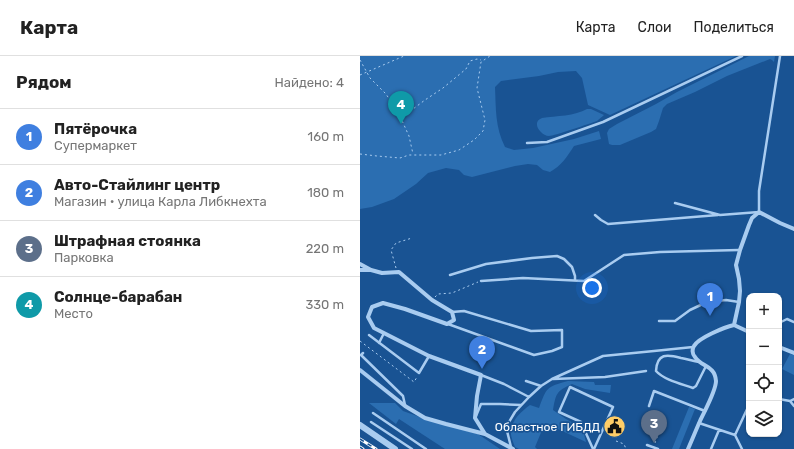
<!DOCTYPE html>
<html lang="ru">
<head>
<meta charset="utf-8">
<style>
  body { margin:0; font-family:Rubik,sans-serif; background:#f2f2f2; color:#222 }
  .controls { position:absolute; right:12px; bottom:12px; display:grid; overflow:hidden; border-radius:8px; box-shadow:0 1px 3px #0004 }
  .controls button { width:36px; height:36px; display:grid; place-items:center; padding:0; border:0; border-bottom:1px solid #e0e0e0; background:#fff; color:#222; font:20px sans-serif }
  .you { position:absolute; left:232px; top:232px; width:14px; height:14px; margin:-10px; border:3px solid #fff; border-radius:50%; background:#1a73e8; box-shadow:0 0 0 6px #1a73e833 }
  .badge { display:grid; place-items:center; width:26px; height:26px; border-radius:50%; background:#db2777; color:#fff; font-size:13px; font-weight:700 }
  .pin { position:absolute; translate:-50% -33px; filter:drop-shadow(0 1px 2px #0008) }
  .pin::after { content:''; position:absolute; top:21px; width:14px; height:12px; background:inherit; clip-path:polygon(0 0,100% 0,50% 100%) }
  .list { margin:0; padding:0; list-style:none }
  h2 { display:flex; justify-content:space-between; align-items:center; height:52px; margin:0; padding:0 16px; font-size:17px }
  h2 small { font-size:13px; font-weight:400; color:#767676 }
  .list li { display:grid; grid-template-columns:26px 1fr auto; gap:12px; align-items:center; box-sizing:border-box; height:56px; padding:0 16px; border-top:1px solid #e0e0e0 }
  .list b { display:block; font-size:15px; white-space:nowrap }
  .list p { margin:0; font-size:13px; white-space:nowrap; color:#767676 }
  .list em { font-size:13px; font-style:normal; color:#767676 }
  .icon { flex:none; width:22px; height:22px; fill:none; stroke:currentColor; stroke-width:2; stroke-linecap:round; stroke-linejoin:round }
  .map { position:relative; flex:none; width:434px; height:393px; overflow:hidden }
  header { display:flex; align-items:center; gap:24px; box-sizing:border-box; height:56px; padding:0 20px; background:#fff; border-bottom:1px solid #e0e0e0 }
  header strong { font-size:19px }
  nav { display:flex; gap:22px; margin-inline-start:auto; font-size:14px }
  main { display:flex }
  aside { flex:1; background:#fff }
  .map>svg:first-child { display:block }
  .green { fill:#2b6eb1 }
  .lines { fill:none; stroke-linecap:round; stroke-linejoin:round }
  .path { stroke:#a9ccf0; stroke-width:1; stroke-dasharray:2 3; stroke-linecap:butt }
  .service { stroke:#a9ccf0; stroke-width:2.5 }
  .minor { stroke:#a9ccf0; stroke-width:4 }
  .tertiary { stroke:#a9ccf0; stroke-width:6 }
  .rail-casing { stroke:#fff; stroke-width:3 }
  .rail { stroke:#195393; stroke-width:1.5; stroke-dasharray:4.5; stroke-linecap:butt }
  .labels { text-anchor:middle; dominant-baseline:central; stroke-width:3.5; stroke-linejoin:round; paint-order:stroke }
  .poi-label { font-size:12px; fill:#fff; stroke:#195393; text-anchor:end }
</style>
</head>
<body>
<header>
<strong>Карта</strong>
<nav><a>Карта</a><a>Слои</a><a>Поделиться</a></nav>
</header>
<main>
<aside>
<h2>Рядом<small>Найдено: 4</small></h2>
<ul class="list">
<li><span class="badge" style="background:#3f7fe0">1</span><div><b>Пятёрочка</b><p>Супермаркет</p></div><em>160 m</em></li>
<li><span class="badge" style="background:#3f7fe0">2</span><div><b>Авто-Стайлинг центр</b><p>Магазин · улица Карла Либкнехта</p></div><em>180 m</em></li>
<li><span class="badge" style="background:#5c6f8a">3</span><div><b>Штрафная стоянка</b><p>Парковка</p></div><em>220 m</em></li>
<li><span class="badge" style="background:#0f9aa8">4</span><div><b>Солнце-барабан</b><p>Место</p></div><em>330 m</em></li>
</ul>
</aside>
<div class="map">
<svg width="434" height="393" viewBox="0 0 434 393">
  <rect width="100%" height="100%" fill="#195393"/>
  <path class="green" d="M 0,0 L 376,0 L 250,59 L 228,49 L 222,22 L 216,15 L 198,16 L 179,20 L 141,25 L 135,31 C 136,53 135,71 145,91 L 154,94 L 173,92 L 214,83 L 239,75 L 241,83 L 214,90 C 207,101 201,110 190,116 L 183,114 L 177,109 L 168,108 L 155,110 L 112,121 L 104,119 L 99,114 L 86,112 L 68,117 L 56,128 L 34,143 L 12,151 L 0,153 Z
    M 389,0 L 415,0 L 414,6 L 412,4 L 410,3 L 367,20 L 335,36 L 307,48 L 303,52 L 299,65 L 296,73 L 291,76 L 260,89 L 252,89 L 249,88 L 247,77 L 249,73 L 257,68 L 296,48 L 317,36 Z
    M 227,53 L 231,53 L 244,59 C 242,61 239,63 237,65 C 231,67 194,80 189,80 C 180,79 171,66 182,62 C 196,60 215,60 227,53 Z
    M 430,298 L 434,299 L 434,319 L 422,313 Z
    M 208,325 L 234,326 L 235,329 L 251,329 L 250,337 L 225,333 L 212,328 C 196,335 196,338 193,354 L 206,363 L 217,369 L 223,374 L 226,386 L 185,367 L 175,391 L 177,393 L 159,393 L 155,391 C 153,386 150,379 151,375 C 152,363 162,355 170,349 L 179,352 C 187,331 186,331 208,325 Z
    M 9,347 L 35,347 L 43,355 L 74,366 L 118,378 L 140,393 L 85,393 L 39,363 L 36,368 Z
    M 329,351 L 335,353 L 319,393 L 312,393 Z"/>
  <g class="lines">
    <path class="path" d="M 0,4 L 10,22 L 26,38 L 39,58 L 49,80 L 53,98
      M 0,19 L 44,0
      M 40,62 L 40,57 L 45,54 L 53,53 L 65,44 L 83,32 L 106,13 L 110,5 L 117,3 L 121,4
      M 0,98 L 17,100 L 40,102 L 49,99 L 81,99 L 99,94 L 114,84 L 123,75 L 125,64 L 117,32 L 121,6 L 130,0
      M 36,212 L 31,194 L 36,187 L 52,182
      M 75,241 L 78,238 L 92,237 L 118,226
      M 0,285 L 54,326 L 57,321
      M 256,385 L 264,388 L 266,393
      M 295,387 L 300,374"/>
    <path class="service" d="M 167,87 L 187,86 L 243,66 L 382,0
      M 315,147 L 360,159 L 399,156 L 399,135 L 420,0
      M 235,159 L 241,164 L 248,168 L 358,159
      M 90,219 L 126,208 L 172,202 L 197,200 L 204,203 L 212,211 L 215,220 L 215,224
      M 121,225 L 163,222 L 224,225 L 264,199 L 300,196 L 379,194
      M 299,265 L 315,265 L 330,254 L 347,246 L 366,244 L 379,246
      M 419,267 L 427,263 L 434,266
      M 88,268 L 174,299 L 192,295 L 202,291 L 202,274 L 171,275 L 104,255 L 92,256
      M 9,279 L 59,317 L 69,300
      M 19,287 L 24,277
      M 3,297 L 1,299 L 43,340 L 45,349
      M 339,306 C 333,305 327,303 321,302 C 307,298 297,297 296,315 C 304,324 322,328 333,332 L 336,330 L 346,310
      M 121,319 L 144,328 L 169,341
      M 193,323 L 245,321 L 286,315
      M 166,325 L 181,330
      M 419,343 L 430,345 L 434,343
      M 430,345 L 434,350
      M 289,350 L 294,335 L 345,355
      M 13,357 L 66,393
      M 116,360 L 121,348 L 140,348 L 161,349
      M 11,366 L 52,393
      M 339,367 L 375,379 L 382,393
      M 375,379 L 389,349
      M 287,389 L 298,393
      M 151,391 L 146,371 L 155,356 L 169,341 L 181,330 L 192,323 L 243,300 L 294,295 L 333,291
      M 233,393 L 221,366 L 199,356 L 210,331 L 253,351 L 234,393
      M 351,393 L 359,374"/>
    <path class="minor" d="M 0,208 L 11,214 L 22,217 L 39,216 L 72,244 L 92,256 L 94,264 L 87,268 L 45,253 L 23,247 L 12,251 L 8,261 L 14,272 L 69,300 L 121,319 L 117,340 L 115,362 L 125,378 L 153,393
      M 0,214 L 11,214
      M 374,269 L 379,246 L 380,235 L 379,223 L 376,209 L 380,194 L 389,169 L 392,162 L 399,156 L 420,167 L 434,173
      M 374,269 L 389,276
      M 419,291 L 434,297
      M 0,314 L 45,350 L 65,362 L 86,368 L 125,378
      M 328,393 C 332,384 336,374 340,365 C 344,356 356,335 356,325 C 355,309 341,311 335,301 C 332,298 332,293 334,290 C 338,282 365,271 374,269"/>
    <path class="tertiary" d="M 0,369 L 35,393"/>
    <defs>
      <path id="rail" d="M 0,383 L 16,393
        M 0,391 L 3,393"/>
    </defs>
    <use href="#rail" class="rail-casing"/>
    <use href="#rail" class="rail"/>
  </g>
  <defs>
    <symbol id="civic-disc" viewBox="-11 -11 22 22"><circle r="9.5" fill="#ffcd67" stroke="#195393"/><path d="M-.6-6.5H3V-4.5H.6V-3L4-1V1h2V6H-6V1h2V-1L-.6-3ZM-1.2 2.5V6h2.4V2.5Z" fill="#111"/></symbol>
  </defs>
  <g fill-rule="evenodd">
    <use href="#civic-disc" x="242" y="358" width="25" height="25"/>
  </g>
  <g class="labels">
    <g class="poi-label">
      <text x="240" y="371">Областное ГИБДД</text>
    </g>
  </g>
</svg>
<div class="controls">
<button>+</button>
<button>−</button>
<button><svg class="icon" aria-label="locate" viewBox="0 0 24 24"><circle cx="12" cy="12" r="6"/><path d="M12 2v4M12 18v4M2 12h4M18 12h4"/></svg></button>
<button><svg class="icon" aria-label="layers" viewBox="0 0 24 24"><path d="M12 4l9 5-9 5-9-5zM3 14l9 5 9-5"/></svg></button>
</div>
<div class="you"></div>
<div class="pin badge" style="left:350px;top:260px;background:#3f7fe0">1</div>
<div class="pin badge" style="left:122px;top:313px;background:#3f7fe0">2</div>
<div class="pin badge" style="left:294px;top:387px;background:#5c6f8a">3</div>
<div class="pin badge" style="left:41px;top:68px;background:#0f9aa8">4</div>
</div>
</main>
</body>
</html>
